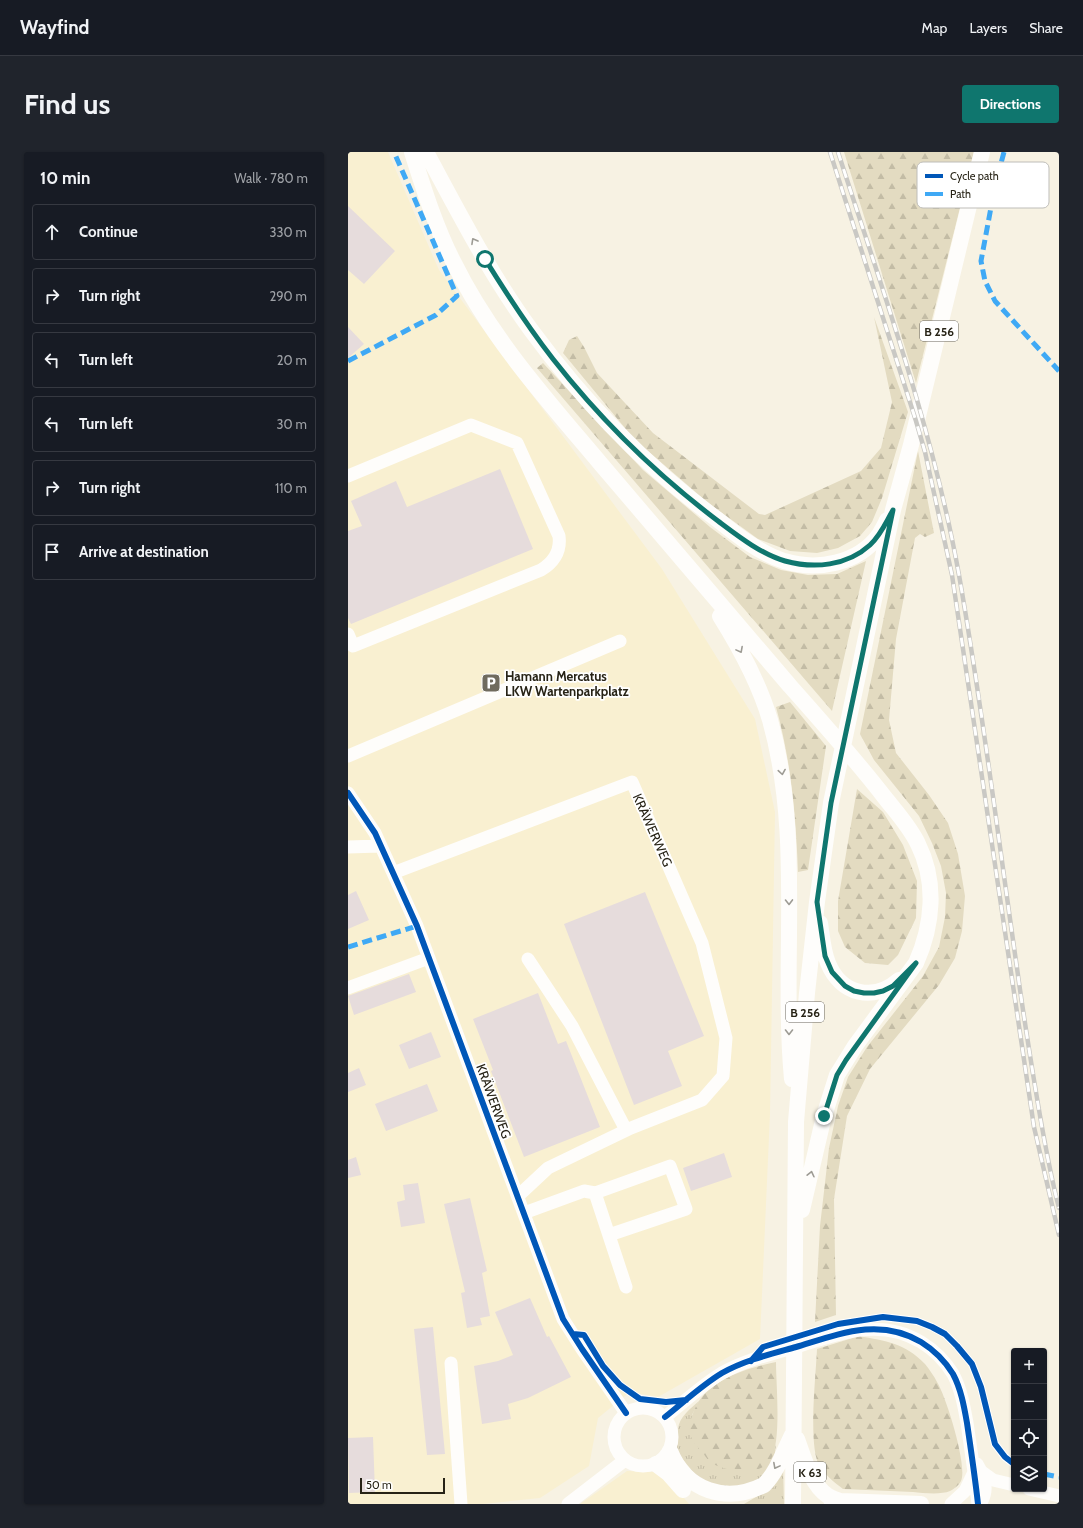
<!DOCTYPE html>
<html lang="en">
<head>
<meta charset="utf-8">
<style>
  body { margin:0; font-family:Cabin,sans-serif; background:#20242c; color:#f1f3f6 }
  .controls { position:absolute; right:12px; bottom:12px; display:grid; overflow:hidden; border-radius:4px; box-shadow:0 1px 3px #0004 }
  .controls button { width:36px; height:36px; display:grid; place-items:center; padding:0; border:0; border-bottom:1px solid #363941; background:#171b24; color:#f1f3f6; font:20px sans-serif }
  .scale { position:absolute; left:12px; bottom:10px; width:85px; box-sizing:border-box; padding-left:4px; border:2px solid #272316; border-top:0; font-size:11px; line-height:14px; white-space:nowrap; color:#272316; -webkit-text-stroke:3px #fff; paint-order:stroke }
  .stop { position:absolute; width:12px; height:12px; margin:-9px; border:3px solid #0f766e; border-radius:50%; background:#fff }
  .stop.end { background:#0f766e; border-color:#fff; box-shadow:0 1px 4px #0008 }
  .list { margin:0; padding:0; list-style:none }
  h2 { display:flex; justify-content:space-between; align-items:center; height:52px; margin:0; padding:0 16px; font-size:17px }
  h2 small { font-size:13px; font-weight:400; color:#9ea1a6 }
  .list li { display:grid; grid-template-columns:26px 1fr auto; gap:12px; align-items:center; box-sizing:border-box; height:56px; margin:0 8px 8px; padding:0 8px; border:1px solid #363941; border-radius:4px }
  .list b { display:block; font-size:15px; white-space:nowrap }
  .list em { font-size:13px; font-style:normal; color:#9ea1a6 }
  .icon { flex:none; width:22px; height:22px; fill:none; stroke:currentColor; stroke-width:2; stroke-linecap:round; stroke-linejoin:round }
  .map { position:relative; flex:none; width:711px; height:1352px; overflow:hidden; border-radius:4px }
  header { display:flex; align-items:center; gap:24px; box-sizing:border-box; height:56px; padding:0 20px; background:#171b24; border-bottom:1px solid #363941 }
  header strong { font-size:19px }
  nav { display:flex; gap:22px; margin-inline-start:auto; font-size:14px }
  .intro { display:flex; align-items:center; justify-content:space-between; box-sizing:border-box; height:96px; padding:0 24px }
  h1 { margin:0; font-size:28px }
  .button { padding:10px 18px; border-radius:4px; background:#0f766e; color:#fff; font-size:14px; font-weight:700 }
  main { display:flex; gap:24px; padding:0 24px }
  aside { flex:1; background:#171b24; border-radius:4px; box-shadow:0 1px 3px #0004 }
  .map>svg:first-child { display:block }
  .built { fill:#f9f0d1 }
  .grass { fill:url(#grass-tufts) }
  .forest { fill:url(#forest-firs) }
  .building { fill:#e6dcdc }
  .lines { fill:none; stroke-linecap:round; stroke-linejoin:round }
  .minor { stroke:#fefdfb; stroke-width:13 }
  .major { stroke:#fefdfb; stroke-width:16 }
  .rail-casing { stroke:#c9c8c4; stroke-width:4.5 }
  .rail { stroke:#fff; stroke-width:3; stroke-dasharray:9; stroke-linecap:butt }
  .quiet { stroke:#3fa9f5; stroke-width:5; stroke-dasharray:10 5; stroke-linecap:butt }
  .cycleway-casing { stroke:#fff; stroke-width:8 }
  .cycleway { stroke:#0057b8; stroke-width:6 }
  .oneway { stroke:#9d9b94 }
  .route { stroke:#0f766e; stroke-width:5 }
  .labels { text-anchor:middle; dominant-baseline:central; stroke-width:3.5; stroke-linejoin:round; paint-order:stroke }
  .shield { fill:#fff; stroke:#68655c; stroke-width:1 }
  .shield-label { font-size:12px; font-weight:bold; fill:#272316 }
  .poi-label { font-size:13px; font-weight:bold; fill:#272316; stroke:#fff; text-anchor:start }
  .street-label { font-size:13px; fill:#272316; stroke:#fff }
  .key { fill:#fff; stroke:#bebdb9; stroke-width:1 }
  .key-label { font-size:11px; fill:#272316 }
</style>
</head>
<body>
<header>
<strong>Wayfind</strong>
<nav><a>Map</a><a>Layers</a><a>Share</a></nav>
</header>
<div class="intro"><h1>Find us</h1><a class="button">Directions</a></div>
<main>
<aside>
<h2>10 min<small>Walk · 780 m</small></h2>
<ul class="list">
<li><svg class="icon" aria-label="ahead" viewBox="0 0 24 24"><path d="M12 20V5M6 11l6-6 6 6"/></svg><div><b>Continue</b></div><em>330 m</em></li>
<li><svg class="icon" aria-label="right" viewBox="0 0 24 24"><path d="M7 20v-9h11M14 6l5 5-5 5"/></svg><div><b>Turn right</b></div><em>290 m</em></li>
<li><svg class="icon" aria-label="left" viewBox="0 0 24 24"><path d="M17 20v-9H6M10 6l-5 5 5 5"/></svg><div><b>Turn left</b></div><em>20 m</em></li>
<li><svg class="icon" aria-label="left" viewBox="0 0 24 24"><path d="M17 20v-9H6M10 6l-5 5 5 5"/></svg><div><b>Turn left</b></div><em>30 m</em></li>
<li><svg class="icon" aria-label="right" viewBox="0 0 24 24"><path d="M7 20v-9h11M14 6l5 5-5 5"/></svg><div><b>Turn right</b></div><em>110 m</em></li>
<li><svg class="icon" aria-label="arrive" viewBox="0 0 24 24"><path d="M6 21V4h12l-3 4 3 4H6"/></svg><div><b>Arrive at destination</b></div></li>
</ul>
</aside>
<div class="map">
<svg width="711" height="1352" viewBox="0 0 711 1352">
  <defs>
    <pattern id="grass-tufts" width="24" height="20" patternUnits="userSpaceOnUse"><rect width="24" height="20" fill="#e3dbc1"/><path d="M3 7l-1-3M5 7V3M7 7l1-3M15 17l-1-3M17 17v-4M19 17l1-3" fill="none" stroke="#c3bca5"/></pattern>
    <pattern id="forest-firs" width="22" height="20" patternUnits="userSpaceOnUse"><rect width="22" height="20" fill="#e3dbc1"/><path d="M5 1l3.5 6h-7zM16 11l3.5 6h-7z" fill="#c3bca5"/></pattern>
  </defs>
  <rect width="100%" height="100%" fill="#f7f2e3"/>
  <path class="built" d="M 0,0 L 40,0 L 91,118 L 314,417 L 407,567 L 427,660 L 422,962 L 412,1187 L 310,1245 L 282,1240 L 250,1266 L 241,1314 L 192,1346 L 135,1352 L 0,1352 Z
    M 279,1319 L 307,1320 L 319,1326 L 341,1352 L 232,1352 Z"/>
  <path class="grass" d="M 351,1249 L 344,1263 L 422,1309 L 428,1292 L 426,1309 L 412,1331 L 366,1346 L 328,1299 C 330,1292 329,1284 330,1277 C 331,1265 343,1256 351,1249 Z
    M 435,1311 L 436,1352 L 396,1352 L 413,1342 Z"/>
  <path class="forest" d="M 496,0 L 626,0 L 568,231 Z
    M 526,165 L 560,260 L 534,346 L 524,370 L 512,384 L 490,396 L 469,401 L 442,399 L 410,387 L 359,350 L 286,287 L 215,201 L 221,188 L 229,184 L 236,195 L 249,221 L 305,281 L 411,362 L 417,363 L 513,319 L 533,296 L 544,250 Z
    M 195,211 L 295,318 L 362,375 L 402,405 L 433,418 L 460,423 L 489,422 L 518,409 L 484,559 L 189,216 Z
    M 570,299 L 586,381 L 577,385 L 572,382 L 567,386 L 548,487 L 541,568 L 548,601 L 581,643 L 600,671 L 610,702 L 617,744 L 614,779 L 607,806 L 591,833 L 522,917 L 499,964 L 486,1047 L 488,1163 L 467,1170 L 472,1074 L 481,996 L 490,954 L 500,925 L 519,895 L 575,824 L 591,795 L 597,765 L 598,741 L 593,714 L 584,691 L 571,664 L 526,608 L 512,582 Z
    M 442,550 L 478,594 L 460,718 L 450,720 C 448,664 443,609 428,555 Z
    M 509,637 L 535,660 L 555,693 L 569,729 L 568,766 L 550,803 L 540,813 L 517,811 L 497,795 L 490,779 L 490,749 Z
    M 511,1184 C 538,1189 557,1191 577,1212 C 581,1217 586,1224 589,1230 C 598,1244 620,1315 613,1329 C 611,1333 606,1337 602,1339 C 593,1343 575,1341 565,1340 C 542,1339 518,1338 495,1337 C 487,1331 476,1322 471,1313 C 460,1293 468,1223 469,1197 Z
    M 428,1210 C 428,1233 434,1291 422,1309 C 416,1317 407,1319 398,1319 C 386,1319 376,1317 365,1312 C 361,1310 358,1305 355,1301 C 350,1296 343,1288 342,1281 C 340,1271 346,1257 351,1249 C 368,1225 401,1216 428,1210 Z"/>
  <path class="building" d="M 0,54 L 47,99 L 16,132 L 0,118 Z
    M 0,175 L 16,192 L 0,206 Z
    M 152,317 L 185,397 L 3,472 L 0,466 L 0,379 L 14,374 L 3,349 L 48,329 L 59,355 Z
    M 8,739 L 21,768 L 0,777 L 0,743 Z
    M 297,740 L 356,884 L 320,899 L 334,934 L 286,953 L 216,772 Z
    M 61,822 L 68,840 L 6,863 L 0,844 Z
    M 190,841 L 210,892 L 218,889 L 252,975 L 176,1005 L 143,919 L 145,918 L 125,867 Z
    M 83,880 L 93,905 L 61,917 L 51,893 Z
    M 11,916 L 18,933 L 0,940 L 0,921 Z
    M 79,932 L 90,959 L 38,979 L 27,952 Z
    M 376,1001 L 384,1025 L 343,1039 L 335,1016 Z
    M 8,1005 L 13,1023 L 0,1026 L 0,1008 Z
    M 70,1031 L 77,1071 L 53,1075 L 49,1050 L 57,1048 L 55,1033 Z
    M 122,1046 L 139,1119 L 134,1121 L 142,1164 L 132,1166 L 134,1173 L 119,1176 L 113,1141 L 117,1140 L 96,1052 Z
    M 182,1146 L 199,1185 L 201,1184 L 223,1225 L 180,1246 L 160,1252 L 163,1267 L 134,1272 L 126,1214 L 150,1209 L 165,1203 L 147,1160 Z
    M 85,1175 L 97,1302 L 79,1303 L 66,1177 Z
    M 25,1285 L 27,1340 L 1,1341 L 0,1286 Z"/>
  <g class="lines">
    <path class="minor" d="M 0,324 L 123,273 L 169,291 L 211,384 C 213,399 206,410 193,418 L 5,494 L 0,482
      M 0,604 L 272,489
      M 0,641 L 27,681 L 69,774 L 215,1167 L 234,1197 L 278,1261
      M 0,695 L 32,694
      M 45,721 L 284,630 L 354,791 L 378,886 L 375,924 L 354,948 L 283,976 L 200,1016 L 170,1044
      M 180,807 L 224,874 L 278,978
      M 0,836 L 81,806
      M 247,1041 L 322,1014 L 338,1057 L 261,1083
      M 176,1061 L 236,1039 L 247,1041 L 278,1135
      M 103,1211 L 113,1352
      M266 1285a29 29 0 1 1 58 0a29 29 0 1 1-58 0Z
      M 317,1265 C 336,1250 354,1233 374,1221 C 397,1208 423,1202 448,1195 C 491,1182 531,1165 573,1190 C 586,1198 597,1209 605,1222 C 613,1237 616,1254 619,1271 C 623,1298 627,1325 630,1352
      M 629,1312 C 637,1325 641,1339 632,1352
      M 634,1320 L 645,1328 L 666,1333
      M 681,1337 L 711,1344
      M 220,1352 L 277,1308
      M 603,1352 L 617,1339 L 626,1320"/>
    <path class="major" d="M 64,0 C 76,38 88,76 106,111 C 143,186 199,248 252,311 C 315,385 379,460 442,534 C 475,571 508,608 538,647 C 549,661 562,675 570,692 C 589,730 585,773 568,811 L 507,894 L 489,923 L 476,964 L 454,1058
      M 78,0 C 111,61 142,122 183,178 C 236,250 298,315 370,368 C 390,384 412,401 436,409 C 469,419 510,412 531,383 C 534,378 537,373 539,368
      M 372,464 C 392,496 411,530 422,568 C 455,685 433,808 444,927
      M 472,771 C 474,784 475,799 480,811 C 493,843 526,850 551,828
      M 449,1287 C 456,1306 463,1333 480,1344 C 484,1346 488,1348 492,1349
      M 322,1299 C 338,1339 378,1352 416,1333 C 429,1320 436,1299 444,1283
      M 308,1312 L 320,1321 L 335,1338
      M 445,1352 L 448,970 L 459,841 L 469,750 L 483,651 L 545,358 L 563,293 L 634,0
      M 484,1352 L 492,1349 L 573,1352"/>
    <defs>
      <path id="rail" d="M 482,0 L 568,269 L 577,300 L 604,423 L 686,975 L 711,1083
        M 490,0 C 535,140 585,278 611,423 C 634,553 650,685 669,816 C 674,853 680,891 686,928 C 693,971 700,1014 711,1056"/>
    </defs>
    <use href="#rail" class="rail-casing"/>
    <use href="#rail" class="rail"/>
    <path class="quiet" d="M 656,0 L 647,34 L 633,109 L 637,129 L 647,149 L 711,219
      M 0,209 L 88,163 L 109,144 L 46,0
      M 0,795 L 69,774
      M 696,1322 L 711,1325"/>
    <defs>
      <path id="cycleway" d="M 0,641 L 27,681 L 69,774 L 215,1167 L 234,1197 L 278,1261
        M 225,1182 L 236,1183 L 255,1214 L 272,1233 L 292,1247 L 318,1250 L 338,1248
        M 403,1209 L 415,1195 L 490,1172 L 535,1165 L 569,1169 L 584,1175 L 597,1182 L 609,1194 L 624,1212 L 633,1235 L 647,1292 L 657,1305 L 666,1312
        M 317,1265 C 336,1250 354,1233 374,1221 C 397,1208 423,1202 448,1195 C 491,1182 531,1165 573,1190 C 586,1198 597,1209 605,1222 C 613,1237 616,1254 619,1271 C 623,1298 627,1325 630,1352"/>
    </defs>
    <use href="#cycleway" class="cycleway-casing"/>
    <use href="#cycleway" class="cycleway"/>
  </g>
  <defs><path id="oneway-chevron" d="M-2-3.5L2.5 0L-2 3.5" fill="none" stroke-width="1.6" stroke-linecap="round" stroke-linejoin="round"/></defs>
  <g class="oneway">
    <use href="#oneway-chevron" transform="translate(126 89) rotate(-119)"/>
    <use href="#oneway-chevron" transform="translate(392 498) rotate(62)"/>
    <use href="#oneway-chevron" transform="translate(434 620) rotate(81)"/>
    <use href="#oneway-chevron" transform="translate(441 750) rotate(89)"/>
    <use href="#oneway-chevron" transform="translate(441 880) rotate(90)"/>
    <use href="#oneway-chevron" transform="translate(463 1022) rotate(-77)"/>
    <use href="#oneway-chevron" transform="translate(428 1314) rotate(118)"/>
  </g>
  <g class="lines">
    <path class="route" d="M 137,107 C 158,141 180,175 205,207 C 252,267 308,322 370,369 C 390,384 413,402 437,409 C 466,417 499,414 522,393 C 533,383 538,370 545,358 L 483,651 L 469,750 L 477,804 L 484,820 L 497,834 L 506,839 L 516,841 L 526,841 L 535,839 L 545,834 L 568,811 L 498,908 L 489,923 L 476,964"/>
  </g>
  <defs>
    <symbol id="parking-square" viewBox="-11 -11 22 22"><rect x="-9" y="-9" width="18" height="18" rx="4" fill="#706b5e" stroke="#fff"/><path d="M-3.5-5.5H1a3.5 3.5 0 0 1 0 7H-1V5.5H-3.5ZM-1-3.4V-.6H.8a1.4 1.4 0 0 0 0-2.8Z" fill="#fff"/></symbol>
  </defs>
  <g fill-rule="evenodd">
    <use href="#parking-square" x="132" y="520" width="22" height="22"/>
  </g>
  <g class="labels">
    <g class="shield">
      <rect x="572" y="169" width="38" height="20" rx="3"/>
      <rect x="438" y="850" width="38" height="20" rx="3"/>
      <rect x="446" y="1310" width="32" height="20" rx="3"/>
    </g>
    <g class="shield-label">
      <text x="591" y="179">B 256</text>
      <text x="457" y="860">B 256</text>
      <text x="462" y="1320">K 63</text>
    </g>
    <g class="poi-label">
      <text x="157" y="524">Hamann Mercatus<tspan x="157" dy="15">LKW Wartenparkplatz</tspan></text>
    </g>
    <g class="street-label">
      <text transform="translate(305 678) rotate(66)">KRÄWERWEG</text>
      <text transform="translate(146 949) rotate(70)">KRÄWERWEG</text>
    </g>
  </g>
  <rect x="569" y="10" width="132" height="46" rx="6" class="key"/>
  <rect x="577" y="22" width="18" height="4" fill="#0057b8"/>
  <rect x="577" y="40" width="18" height="4" fill="#3fa9f5"/>
  <g class="key-label">
    <text x="602" y="28">Cycle path</text>
    <text x="602" y="46">Path</text>
  </g>
</svg>
<div class="controls">
<button>+</button>
<button>−</button>
<button><svg class="icon" aria-label="locate" viewBox="0 0 24 24"><circle cx="12" cy="12" r="6"/><path d="M12 2v4M12 18v4M2 12h4M18 12h4"/></svg></button>
<button><svg class="icon" aria-label="layers" viewBox="0 0 24 24"><path d="M12 4l9 5-9 5-9-5zM3 14l9 5 9-5"/></svg></button>
</div>
<div class="scale">50 m</div>
<div class="stop" style="left:137px;top:107px"></div>
<div class="stop end" style="left:476px;top:964px"></div>
</div>
</main>
</body>
</html>
